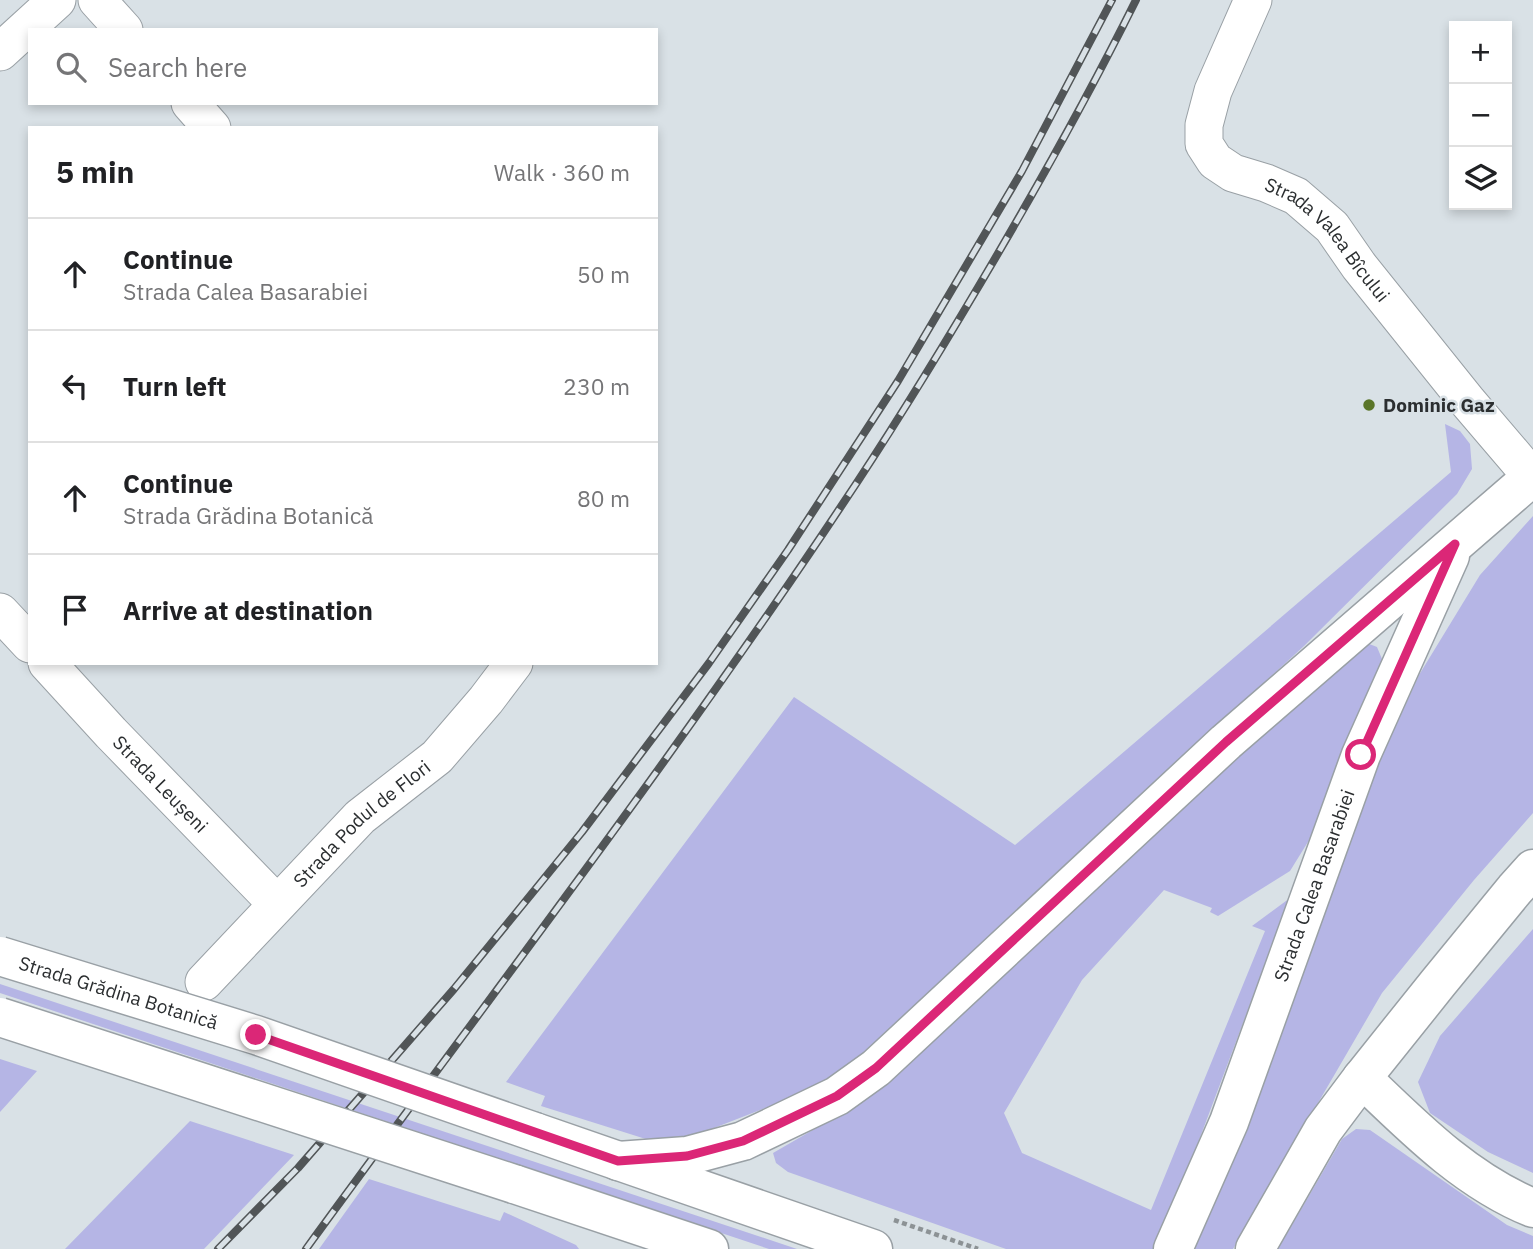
<!DOCTYPE html>
<html lang="en">
<head>
<meta charset="utf-8">
<style>
  body { margin:0; font-family:"IBM Plex Sans",sans-serif; background:#f6f6f6; color:#202124 }
  .controls { position:absolute; right:21px; top:21px; display:grid; overflow:hidden; border-radius:0px; box-shadow:0 4px 10px #0003 }
  .controls button { width:63px; height:63px; display:grid; place-items:center; padding:0; border:0; border-bottom:2px solid #e0e0e0; background:#fff; color:#202124; font:35px sans-serif }
  .stop { position:absolute; width:21px; height:21px; margin:-16px; border:5px solid #db2777; border-radius:50%; background:#fff }
  .stop.end { background:#db2777; border-color:#fff; box-shadow:0 2px 7px #0008 }
  .list { margin:0; padding:0; list-style:none }
  h2 { display:flex; justify-content:space-between; align-items:center; height:91px; margin:0; padding:0 28px; font-size:30px }
  h2 small { font-size:23px; font-weight:400; color:#757577 }
  .list li { display:grid; grid-template-columns:46px 1fr auto; gap:21px; align-items:center; box-sizing:border-box; height:112px; padding:0 28px; border-top:2px solid #e0e0e0 }
  .list b { display:block; font-size:26px; white-space:nowrap }
  .list p { margin:0; font-size:23px; white-space:nowrap; color:#757577 }
  .list em { font-size:23px; font-style:normal; color:#757577 }
  .icon { flex:none; width:38px; height:38px; fill:none; stroke:currentColor; stroke-width:2; stroke-linecap:round; stroke-linejoin:round }
  .map { position:relative; flex:none; width:1533px; height:1249px; overflow:hidden }
  .search { position:absolute; background:#fff; box-shadow:0 4px 10px #0003; left:28px; top:28px; width:630px; height:77px; display:flex; align-items:center; gap:18px; box-sizing:border-box; padding:0 24px; border-radius:0px; color:#757577; font-size:26px }
  .panel { position:absolute; background:#fff; box-shadow:0 4px 10px #0003; left:28px; top:126px; width:630px; height:539px; border-radius:0px }
  .map>svg:first-child { display:block }
  .green { fill:#b5b5e5 }
  .lines { fill:none; stroke-linecap:round; stroke-linejoin:round }
  .minor-casing { stroke:#99a0a5; stroke-width:39 }
  .primary-casing { stroke:#99a0a5; stroke-width:41 }
  .path { stroke:#8c9295; stroke-width:4.5; stroke-dasharray:5 3.5; stroke-linecap:butt }
  .minor { stroke:#fff; stroke-width:37 }
  .primary { stroke:#fff; stroke-width:38 }
  .rail-casing { stroke:#515557; stroke-width:8 }
  .rail { stroke:#d9e1e6; stroke-width:5; stroke-dasharray:16; stroke-linecap:butt }
  .primary-bridge-casing { stroke:#99a0a5; stroke-width:41; stroke-linecap:butt }
  .primary-bridge { stroke:#fff; stroke-width:38 }
  .route { stroke:#db2777; stroke-width:9 }
  .poi-dot { fill:#5a7528; stroke:#d9e1e6; stroke-width:2.5 }
  .labels { text-anchor:middle; dominant-baseline:central; stroke-width:5; stroke-linejoin:round; paint-order:stroke }
  .street-label { font-size:19px; fill:#2b2e30; stroke:#d9e1e6 }
  .poi-label { font-size:19px; font-weight:bold; fill:#2b2e30; stroke:#d9e1e6; text-anchor:start }
</style>
</head>
<body>
<div class="map">
<svg width="1533" height="1249" viewBox="0 0 1533 1249">
  <rect width="100%" height="100%" fill="#d9e1e6"/>
  <path class="green" d="M 1445,424 L 1460,431 L 1470,444 L 1472,469 L 1457,494 L 1304,646 L 841,1073 L 783,1101 L 691,1137 L 649,1140 L 541,1106 L 545,1096 L 506,1082 L 794,697 L 1015,845 L 1451,472 Z
    M 1533,516 L 1533,813 L 1474,880 L 1382,993 L 1233,1249 L 1192,1249 L 1245,1135 L 1363,798 L 1419,675 L 1480,575 Z
    M 1364,642 L 1377,647 L 1382,659 L 1379,678 L 1311,837 L 1290,871 L 1218,916 L 1210,912 L 1212,908 L 1164,890 L 1082,980 L 1004,1113 L 1022,1153 L 1151,1210 L 1265,931 L 1252,926 L 1290,898 L 1172,1212 L 1154,1249 L 1006,1249 L 788,1172 L 776,1163 L 773,1153 L 863,1101 L 938,1034 L 1351,645 Z
    M 1533,929 L 1533,1173 L 1488,1152 L 1430,1113 L 1418,1082 L 1440,1036 Z
    M 0,984 L 797,1249 L 769,1249 L 0,993 Z
    M 0,1059 L 37,1071 L 0,1112 Z
    M 190,1121 L 294,1155 L 204,1249 L 65,1249 Z
    M 1356,1129 L 1370,1130 L 1507,1225 L 1533,1236 L 1533,1249 L 1278,1249 L 1342,1139 Z
    M 369,1179 L 500,1221 L 504,1212 L 576,1245 L 579,1249 L 319,1249 Z"/>
  <g class="lines">
    <defs>
      <g id="minor">
        <path d="M 97,0 L 124,30"/>
        <path id="s1" d="M 1253,0 L 1213,91 L 1204,125 L 1204,144 L 1215,161 L 1233,173 L 1266,183 L 1296,196 L 1332,227 L 1359,266 L 1468,402 L 1532,477"/>
        <path d="M 0,52 L 57,0"/>
        <path d="M 190,103 L 212,128"/>
        <path d="M 0,612 L 30,644"/>
        <path id="s2" d="M 47,663 L 111,733 L 277,904"/>
        <path id="s3" d="M 204,982 L 360,817 L 437,757 L 486,700 L 514,663"/>
      </g>
      <g id="primary">
        <path d="M 1362,1078 C 1413,1127 1466,1181 1533,1208"/>
        <path d="M 535,1132 L 873,1249"/>
        <path d="M 618,1161 L 687,1156 L 743,1141 L 837,1096 L 876,1068 L 1226,742 L 1533,476"/>
        <path d="M 514,1184 L 709,1249"/>
        <path id="s4" d="M 1173,1249 L 1229,1122 L 1361,755 L 1450,556"/>
        <path d="M 1255,1249 L 1323,1130 L 1362,1078 L 1438,983 L 1515,889 L 1533,869"/>
      </g>
    </defs>
    <use href="#minor" class="minor-casing"/>
    <use href="#primary" class="primary-casing"/>
    <path class="path" d="M 894,1220 L 978,1249"/>
    <use href="#minor" class="minor"/>
    <use href="#primary" class="primary"/>
    <defs>
      <path id="rail" d="M 218,1249 L 298,1168 L 454,989 L 582,832 L 709,663 L 788,550 L 898,381 L 1022,171 L 1112,0
        M 306,1249 C 485,1003 671,762 840,508 C 889,435 935,360 980,284 C 1035,191 1088,97 1136,0"/>
    </defs>
    <use href="#rail" class="rail-casing"/>
    <use href="#rail" class="rail"/>
    <defs>
      <g id="primary-bridge">
        <path id="s5" d="M 0,956 L 256,1035 L 535,1132"/>
        <path d="M 0,1017 L 514,1184"/>
      </g>
    </defs>
    <use href="#primary-bridge" class="primary-bridge-casing"/>
    <use href="#primary-bridge" class="primary-bridge"/>
  </g>
  <g class="lines">
    <path class="route" d="M 256,1035 L 618,1161 L 687,1156 L 743,1141 L 837,1096 L 876,1068 L 1226,742 L 1455,544 L 1361,755"/>
  </g>
  <circle class="poi-dot" cx="1369" cy="405" r="7"/>
  <g class="labels">
    <g class="street-label">
      <text stroke="none"><textPath href="#s1" startOffset="315">Strada Valea Bîcului</textPath></text>
      <text stroke="none"><textPath href="#s2" startOffset="166">Strada Leușeni</textPath></text>
      <text stroke="none"><textPath href="#s3" startOffset="224">Strada Podul de Flori</textPath></text>
      <text stroke="none"><textPath href="#s4" startOffset="390">Strada Calea Basarabiei</textPath></text>
      <text stroke="none"><textPath href="#s5" startOffset="124">Strada Grădina Botanică</textPath></text>
    </g>
    <g class="poi-label">
      <text x="1383" y="405">Dominic Gaz</text>
    </g>
  </g>
</svg>
<div class="controls">
<button>+</button>
<button>−</button>
<button><svg class="icon" aria-label="layers" viewBox="0 0 24 24"><path d="M12 4l9 5-9 5-9-5zM3 14l9 5 9-5"/></svg></button>
</div>
<div class="stop" style="left:1361px;top:755px"></div>
<div class="stop end" style="left:256px;top:1035px"></div>
<div class="search"><svg class="icon" aria-label="search" viewBox="0 0 24 24"><circle cx="10" cy="10" r="6"/><path d="M15 15l6 6"/></svg>Search here</div>
<section class="panel">
<h2>5 min<small>Walk · 360 m</small></h2>
<ul class="list">
<li><svg class="icon" aria-label="ahead" viewBox="0 0 24 24"><path d="M12 20V5M6 11l6-6 6 6"/></svg><div><b>Continue</b><p>Strada Calea Basarabiei</p></div><em>50 m</em></li>
<li><svg class="icon" aria-label="left" viewBox="0 0 24 24"><path d="M17 20v-9H6M10 6l-5 5 5 5"/></svg><div><b>Turn left</b></div><em>230 m</em></li>
<li><svg class="icon" aria-label="ahead" viewBox="0 0 24 24"><path d="M12 20V5M6 11l6-6 6 6"/></svg><div><b>Continue</b><p>Strada Grădina Botanică</p></div><em>80 m</em></li>
<li><svg class="icon" aria-label="arrive" viewBox="0 0 24 24"><path d="M6 21V4h12l-3 4 3 4H6"/></svg><div><b>Arrive at destination</b></div></li>
</ul>
</section>
</div>
</body>
</html>
